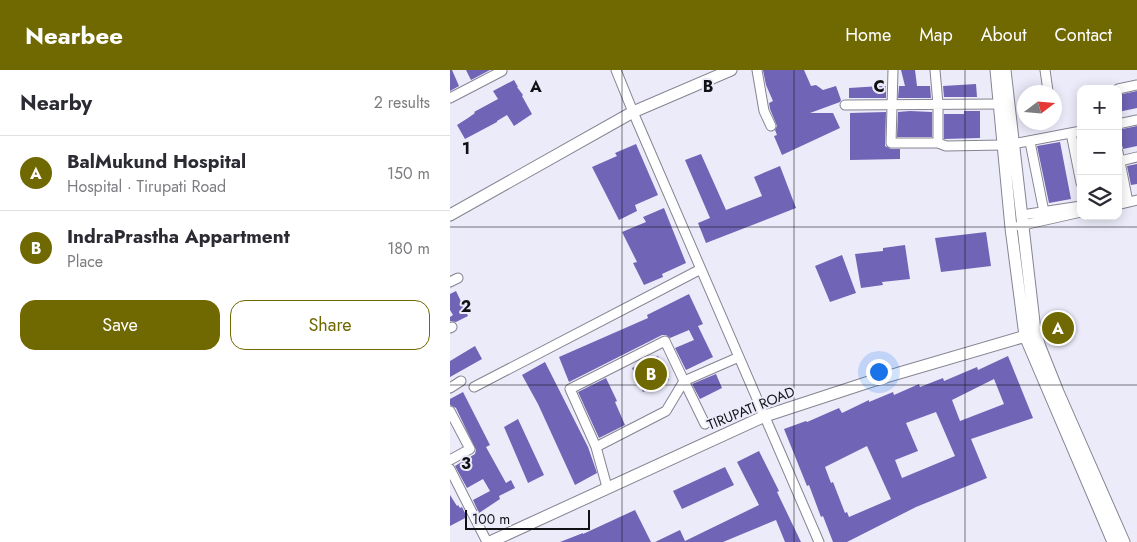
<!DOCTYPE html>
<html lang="en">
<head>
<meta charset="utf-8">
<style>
  body { margin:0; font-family:Jost,sans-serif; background:#f7f7f7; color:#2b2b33 }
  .controls { position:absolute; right:15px; top:15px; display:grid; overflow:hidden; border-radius:10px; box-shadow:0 2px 12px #0003 }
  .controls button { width:45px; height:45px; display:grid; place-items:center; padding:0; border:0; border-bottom:1px solid #e1e1e2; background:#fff; color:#2b2b33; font:25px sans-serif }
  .compass { position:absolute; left:567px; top:15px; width:45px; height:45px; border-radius:50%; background:#fff; box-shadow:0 2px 12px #0003; rotate:74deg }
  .scale { position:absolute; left:15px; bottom:12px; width:125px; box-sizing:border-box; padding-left:5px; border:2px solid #101015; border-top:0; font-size:14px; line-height:18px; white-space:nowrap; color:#101015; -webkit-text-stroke:4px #ecebfa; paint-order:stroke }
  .you { position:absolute; left:428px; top:301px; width:18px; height:18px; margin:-12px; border:4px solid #fff; border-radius:50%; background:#1a73e8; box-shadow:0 0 0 8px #1a73e833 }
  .badge { display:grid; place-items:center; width:32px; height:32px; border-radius:50%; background:#706800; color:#fff; font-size:16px; font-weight:700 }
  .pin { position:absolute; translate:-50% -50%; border:2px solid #fff; box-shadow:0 1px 5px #0006 }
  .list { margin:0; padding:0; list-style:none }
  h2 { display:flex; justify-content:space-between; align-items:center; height:65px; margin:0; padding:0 20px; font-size:21px }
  h2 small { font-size:16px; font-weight:400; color:#7c7c81 }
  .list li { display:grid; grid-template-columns:32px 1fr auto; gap:15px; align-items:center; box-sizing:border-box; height:75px; padding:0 20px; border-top:1px solid #e1e1e2 }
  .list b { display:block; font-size:19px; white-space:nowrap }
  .list p { margin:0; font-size:16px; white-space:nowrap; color:#7c7c81 }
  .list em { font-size:16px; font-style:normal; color:#7c7c81 }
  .actions { display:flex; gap:10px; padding:15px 20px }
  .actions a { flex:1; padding:11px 0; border:1px solid #706800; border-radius:15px; text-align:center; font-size:18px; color:#706800 }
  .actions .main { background:#706800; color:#fff }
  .icon { flex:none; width:28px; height:28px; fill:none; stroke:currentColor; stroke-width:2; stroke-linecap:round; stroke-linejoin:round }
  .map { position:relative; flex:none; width:687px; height:472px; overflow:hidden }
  header { display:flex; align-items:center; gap:30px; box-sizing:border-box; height:70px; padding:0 25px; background:#706800; color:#fff }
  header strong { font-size:24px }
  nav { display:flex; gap:28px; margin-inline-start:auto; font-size:18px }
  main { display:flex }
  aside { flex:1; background:#fff }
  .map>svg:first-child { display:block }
  .building { fill:#7064b6; fill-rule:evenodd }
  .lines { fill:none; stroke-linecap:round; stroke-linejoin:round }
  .minor-casing { stroke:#858491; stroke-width:11 }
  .tertiary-casing { stroke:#858491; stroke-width:13 }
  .minor { stroke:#fff; stroke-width:9 }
  .tertiary { stroke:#fff; stroke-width:11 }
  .grid { fill:none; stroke:#101015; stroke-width:1; stroke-opacity:0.55 }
  .labels { text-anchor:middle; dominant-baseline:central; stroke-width:4; stroke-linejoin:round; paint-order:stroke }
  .street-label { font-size:14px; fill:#101015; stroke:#ecebfa }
  .grid-label { font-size:16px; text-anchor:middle; font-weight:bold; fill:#101015; stroke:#ecebfa; stroke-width:4; stroke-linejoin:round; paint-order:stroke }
</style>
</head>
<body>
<header>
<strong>Nearbee</strong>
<nav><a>Home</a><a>Map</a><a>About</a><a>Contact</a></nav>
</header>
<main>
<aside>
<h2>Nearby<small>2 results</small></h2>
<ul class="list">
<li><span class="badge">A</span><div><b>BalMukund Hospital</b><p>Hospital · Tirupati Road</p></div><em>150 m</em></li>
<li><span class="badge">B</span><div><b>IndraPrastha Appartment</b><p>Place</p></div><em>180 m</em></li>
</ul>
<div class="actions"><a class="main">Save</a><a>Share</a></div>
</aside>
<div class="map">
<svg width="687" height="472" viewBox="0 0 687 472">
  <rect width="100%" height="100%" fill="#ecebfa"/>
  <path class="building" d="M 0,0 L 2,0 L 9,16 L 0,21 Z
    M 16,0 L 40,0 L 21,10 Z
    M 313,0 L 354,0 L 361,16 L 366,15 L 373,20 L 386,16 L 391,30 L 390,32 L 360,43 L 383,43 L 390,58 L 332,85 L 324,66 L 327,65 L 325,60 L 327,56 L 320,39 L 319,33 L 323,31 L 316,15 Z
    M 451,0 L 465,0 L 467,16 L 480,16 L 481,28 L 448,28 L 449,16 L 455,16 Z
    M 64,10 L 68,17 L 67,17 L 73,25 L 72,26 L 82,44 L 64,56 L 57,45 L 47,51 L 47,52 L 15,69 L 7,55 L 18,48 L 25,43 L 24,42 L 48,29 L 43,21 Z
    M 526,14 L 527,27 L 494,27 L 493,16 Z
    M 431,16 L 436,16 L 436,28 L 399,28 L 399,18 Z
    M 687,21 L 687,38 L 668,42 L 668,25 Z
    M 460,41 L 482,42 L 482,67 L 447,67 L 448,42 Z
    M 514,41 L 530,41 L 530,68 L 494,69 L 494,44 L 514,44 Z
    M 436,42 L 435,76 L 441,79 L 450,79 L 450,89 L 400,90 L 400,43 Z
    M 687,56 L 687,76 L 673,79 L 668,60 Z
    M 610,72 L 621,129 L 599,133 L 587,76 Z
    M 186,74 L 208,125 L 185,135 L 187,141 L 169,150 L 142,97 L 167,86 L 165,83 Z
    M 251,84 L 276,140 L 312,126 L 304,107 L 330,96 L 346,138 L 256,173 L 248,153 L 260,148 L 235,90 Z
    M 687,94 L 687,114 L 681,115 L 677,96 Z
    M 214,138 L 236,193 L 212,204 L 213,207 L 194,215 L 183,193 L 187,192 L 172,162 L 196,152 L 193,147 Z
    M 536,162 L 541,196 L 491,202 L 485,168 Z
    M 455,175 L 460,209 L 432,212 L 433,215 L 411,218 L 405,184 L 433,181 L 433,178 Z
    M 392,185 L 406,223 L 380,232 L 365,196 Z
    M 6,221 L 18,246 L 6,252 L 0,251 L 0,247 L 3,245 L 0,240 L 0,224 Z
    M 239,224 L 253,254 L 248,256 L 263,287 L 236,300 L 225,278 L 244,270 L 239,260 L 220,268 L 216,265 L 212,265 L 119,312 L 109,287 L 198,248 L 197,245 Z
    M 25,276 L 32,289 L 0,307 L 0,291 Z
    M 208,286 L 219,310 L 193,322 L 182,298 Z
    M 558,286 L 583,348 L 521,369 L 537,408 L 466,437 L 397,472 L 383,472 L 373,446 L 371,447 L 359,415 L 357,416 L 334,359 L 356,351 L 357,352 L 389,338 L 392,343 L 419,330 L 419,332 L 443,322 L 444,325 L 469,314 L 470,317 L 493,308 L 494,311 L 527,297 L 528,300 ZM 544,309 L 554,334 L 510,351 L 502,330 ZM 486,342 L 505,386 L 452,408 L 445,390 L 468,381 L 456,353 ZM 417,376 L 441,429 L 399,447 L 397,442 L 395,443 L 383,412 L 381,413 L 375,397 Z
    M 95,292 L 138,377 L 147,403 L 125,415 L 88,334 L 72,305 Z
    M 266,304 L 272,318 L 250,329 L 242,314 Z
    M 156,308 L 167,331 L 165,332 L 175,355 L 149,368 L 128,322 Z
    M 13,322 L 40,375 L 36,377 L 56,413 L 61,410 L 65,418 L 49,426 L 50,429 L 29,443 L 23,430 L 40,421 L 33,409 L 17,418 L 5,396 L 25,384 L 26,380 L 6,338 L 0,335 L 0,329 Z
    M 68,349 L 94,405 L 78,413 L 54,357 Z
    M 309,381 L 329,421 L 327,422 L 351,472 L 335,472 L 326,450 L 273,472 L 205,472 L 230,460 L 235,471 L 309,435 L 287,392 Z
    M 275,397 L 284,415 L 232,439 L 223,421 Z
    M 0,425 L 7,436 L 8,435 L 10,438 L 12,437 L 17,447 L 0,456 Z
    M 185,440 L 201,472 L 110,472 L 133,463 L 133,464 Z"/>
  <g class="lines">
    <defs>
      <path id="minor" d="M 166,0 L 183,42 L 369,472
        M 307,0 L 314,41 L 321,56
        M 443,0 L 441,73 L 488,73 L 496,76 L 553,75
        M 485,0 L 488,34 L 488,73
        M 595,0 L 598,21
        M 668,19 L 687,15
        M 0,28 L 52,1
        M 395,35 L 549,34
        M 668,54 L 687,50
        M 621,63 L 631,113
        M 580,72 L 594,142
        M 563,74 L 631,61
        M 668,82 L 677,127 L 668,129
        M 670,91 L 687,87
        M 671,134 L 687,130
        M 572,145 L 631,136
        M 569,156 L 631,142
        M 0,212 L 8,208
        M 0,258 L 2,257
        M 234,311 L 216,341 L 146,377 L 120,319 L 215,271 L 234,311 L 289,287
        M 234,311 L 255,354
        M 24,317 L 251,199
        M 0,318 L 11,311
        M 0,341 L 20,379 L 0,390
        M 146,377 L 157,417
        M 0,399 L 37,472"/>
      <path id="tertiary" d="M 546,0 L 561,158 L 575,266 L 663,472
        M 555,0 L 585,261 L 590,277 L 608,322 L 674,472
        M 0,145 L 183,42 L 281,0
        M 40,472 L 315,346 L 422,311 L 586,263"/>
    </defs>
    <use href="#minor" class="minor-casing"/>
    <use href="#tertiary" class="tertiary-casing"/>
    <use href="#minor" class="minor"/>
    <use href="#tertiary" class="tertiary"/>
  </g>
  <path class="grid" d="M 172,0 L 172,472M 344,0 L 344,472M 515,0 L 515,472M 0,157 L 687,157M 0,315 L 687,315"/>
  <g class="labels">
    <g class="street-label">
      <text transform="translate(301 338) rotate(-22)">TIRUPATI ROAD</text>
    </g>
  </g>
  <g class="grid-label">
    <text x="86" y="22">A</text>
    <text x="258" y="22">B</text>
    <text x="429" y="22">C</text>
    <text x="16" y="84">1</text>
    <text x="16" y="242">2</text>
    <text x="16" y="399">3</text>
  </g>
</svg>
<div class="controls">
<button>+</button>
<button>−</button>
<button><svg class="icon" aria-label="layers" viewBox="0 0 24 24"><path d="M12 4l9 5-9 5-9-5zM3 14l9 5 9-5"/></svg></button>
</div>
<svg class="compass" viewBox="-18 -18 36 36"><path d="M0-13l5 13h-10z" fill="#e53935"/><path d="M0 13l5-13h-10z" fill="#7c7c81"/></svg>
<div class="scale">100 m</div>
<div class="you"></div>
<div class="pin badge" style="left:608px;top:258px">A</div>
<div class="pin badge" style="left:201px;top:304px">B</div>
</div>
</main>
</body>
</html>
